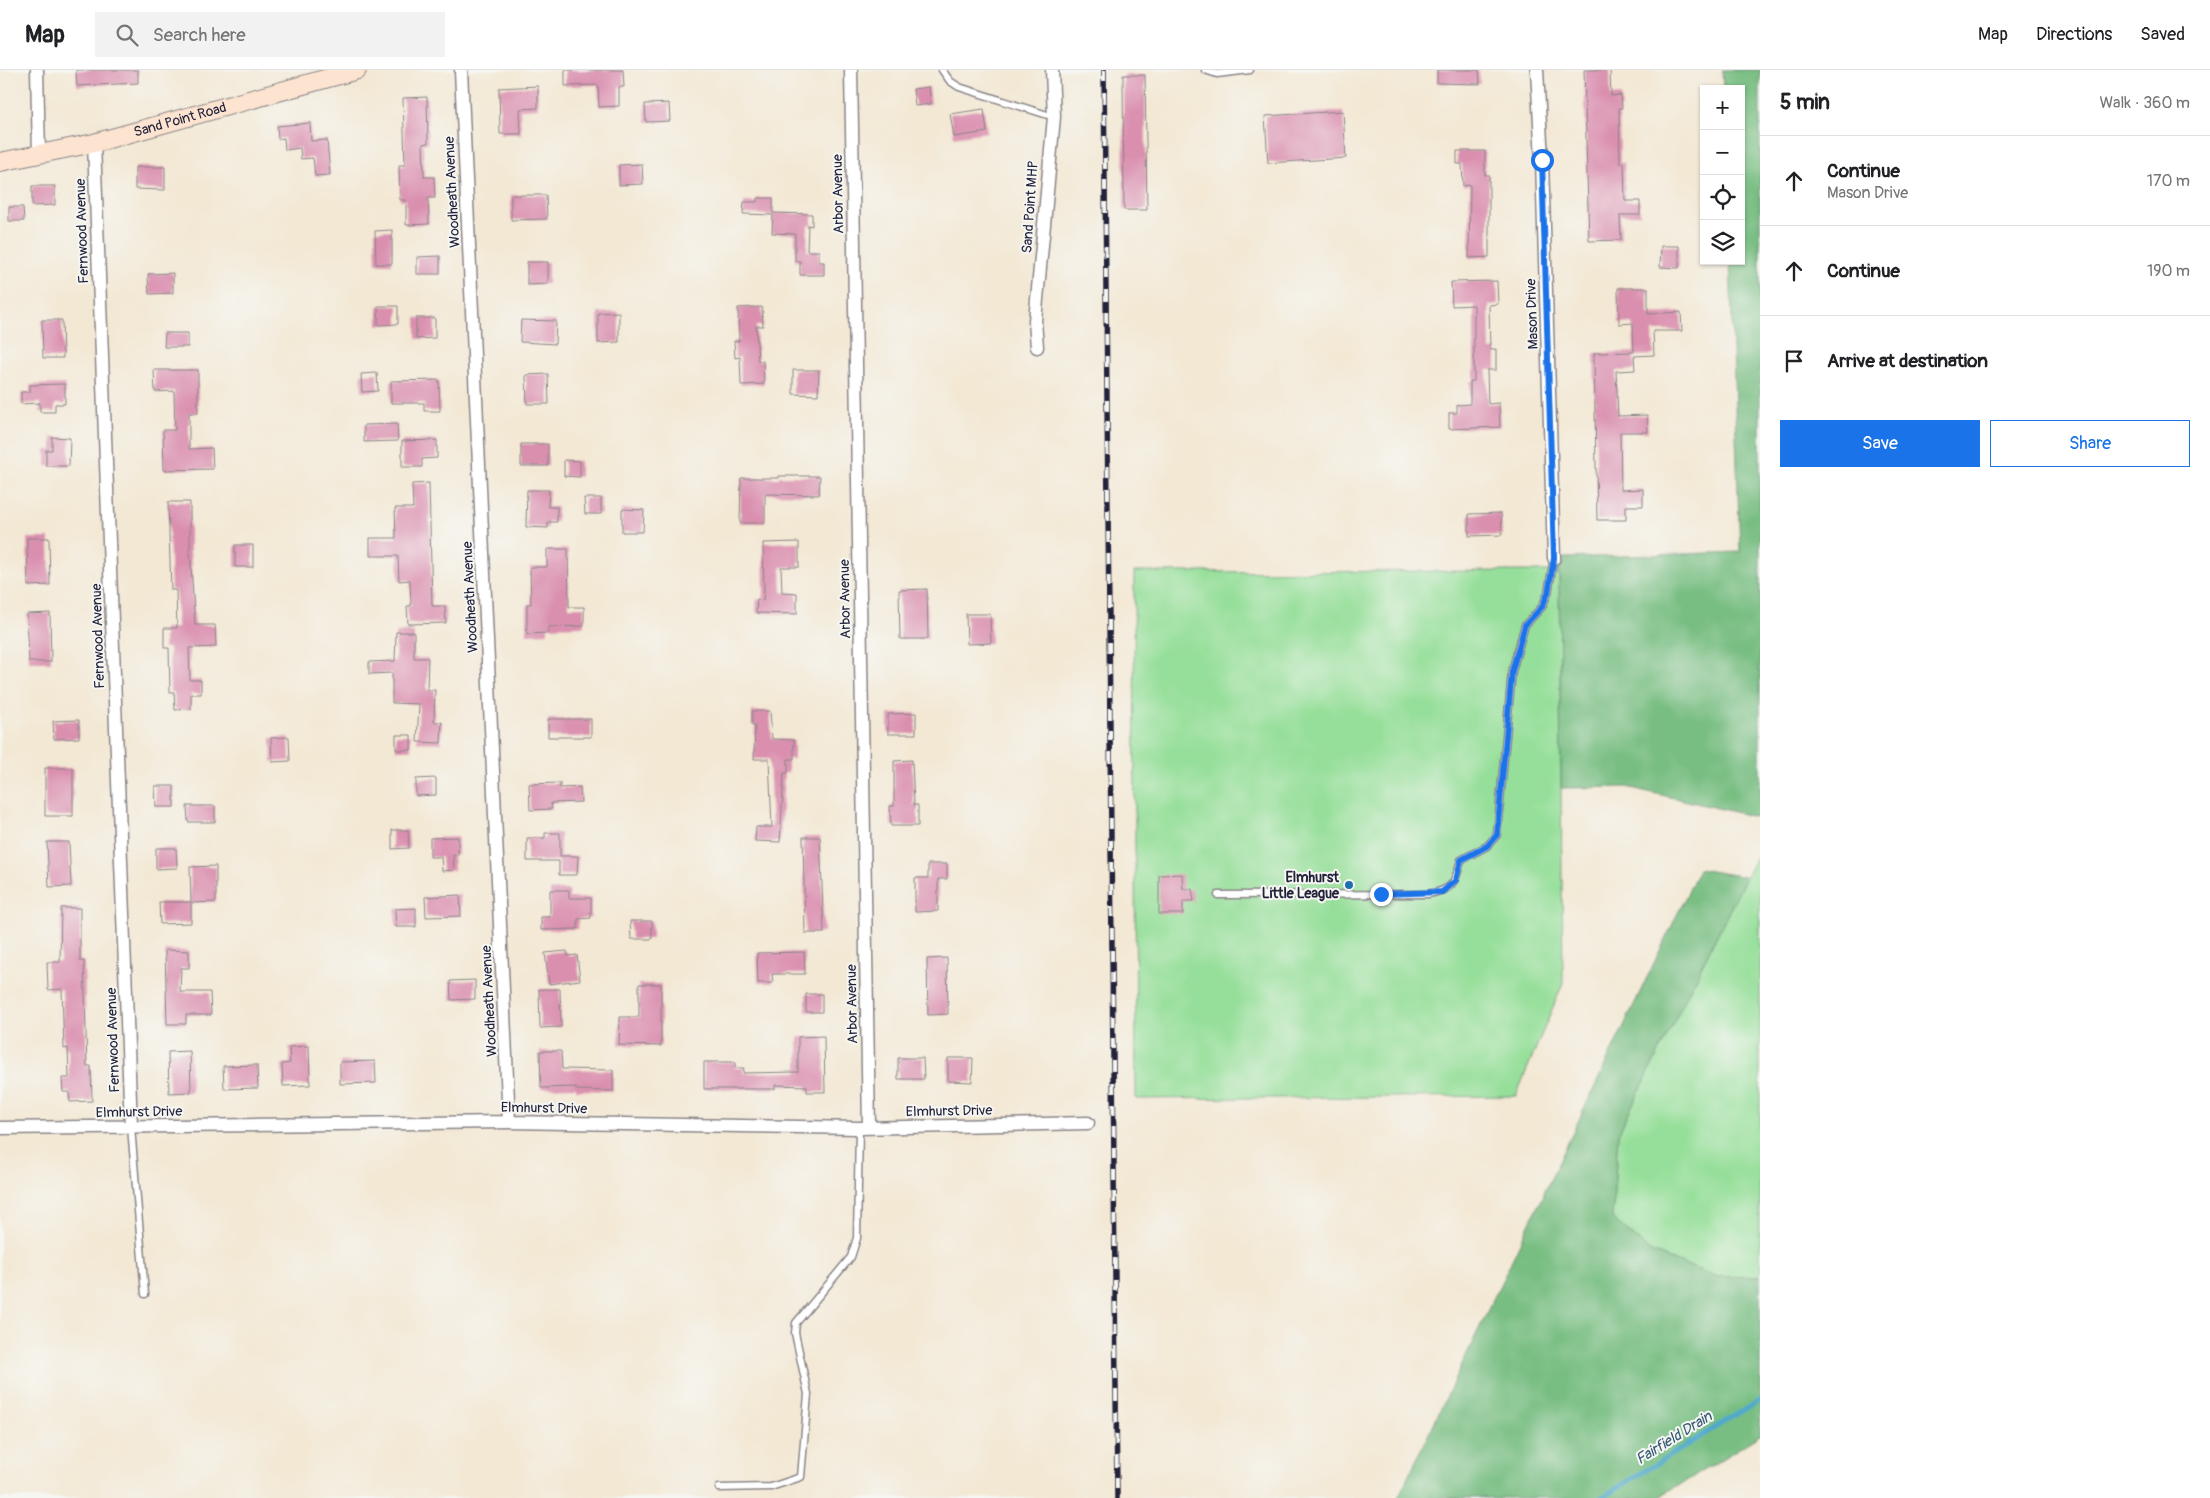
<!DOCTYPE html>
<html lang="en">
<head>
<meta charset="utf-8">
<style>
  body { margin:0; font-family:Pangolin,sans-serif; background:#f2f2f2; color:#202124 }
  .controls { position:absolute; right:15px; top:15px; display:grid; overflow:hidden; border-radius:0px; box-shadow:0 1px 4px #0004 }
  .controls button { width:45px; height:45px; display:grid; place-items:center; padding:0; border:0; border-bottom:1px solid #e0e0e0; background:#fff; color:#202124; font:25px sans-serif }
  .stop { position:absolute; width:15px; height:15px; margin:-11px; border:4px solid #1a73e8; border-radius:50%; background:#fff }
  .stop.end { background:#1a73e8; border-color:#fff; box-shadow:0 1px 5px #0008 }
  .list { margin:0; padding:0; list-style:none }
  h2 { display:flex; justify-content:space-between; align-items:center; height:65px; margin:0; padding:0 20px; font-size:21px }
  h2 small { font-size:16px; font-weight:400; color:#757577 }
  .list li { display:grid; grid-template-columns:32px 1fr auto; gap:15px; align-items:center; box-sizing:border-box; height:90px; padding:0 20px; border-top:1px solid #e0e0e0 }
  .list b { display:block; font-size:19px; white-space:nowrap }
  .list p { margin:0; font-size:16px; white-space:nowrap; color:#757577 }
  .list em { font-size:16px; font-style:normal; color:#757577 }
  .actions { display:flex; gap:10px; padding:15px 20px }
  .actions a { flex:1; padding:11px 0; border:1px solid #1a73e8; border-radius:0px; text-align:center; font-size:18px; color:#1a73e8 }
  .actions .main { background:#1a73e8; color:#fff }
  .icon { flex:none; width:28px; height:28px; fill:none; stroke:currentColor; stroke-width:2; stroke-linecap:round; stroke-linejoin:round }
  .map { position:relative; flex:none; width:1760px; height:1428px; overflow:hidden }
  header { display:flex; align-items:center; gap:30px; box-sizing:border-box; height:70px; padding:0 25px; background:#fff; border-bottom:1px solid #e0e0e0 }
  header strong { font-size:24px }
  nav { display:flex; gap:28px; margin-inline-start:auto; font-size:18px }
  .search { width:350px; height:45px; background:#f2f2f2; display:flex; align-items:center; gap:12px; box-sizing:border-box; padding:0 18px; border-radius:0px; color:#757577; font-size:19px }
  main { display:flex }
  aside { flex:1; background:#fff }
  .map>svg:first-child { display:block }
  .green { fill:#96df9a; stroke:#5c806a }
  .forest { fill:#78be82; stroke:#4d705e }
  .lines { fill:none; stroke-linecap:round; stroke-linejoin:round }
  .stream { stroke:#4fa9cd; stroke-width:4.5 }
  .building { fill:#da8faf }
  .lane-casing { stroke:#8a8588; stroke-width:9 }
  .street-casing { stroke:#8a8588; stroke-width:15 }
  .secondary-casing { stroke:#8a8588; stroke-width:20 }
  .lane { stroke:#fff; stroke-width:6 }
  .street { stroke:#fff; stroke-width:12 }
  .secondary { stroke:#fde4d0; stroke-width:18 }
  .rail-casing { stroke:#22223b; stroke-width:5.5 }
  .rail { stroke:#f6f6f2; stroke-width:4; stroke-dasharray:11; stroke-linecap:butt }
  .route { stroke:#1a73e8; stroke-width:6 }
  .poi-dot { fill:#1f6fb2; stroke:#f6f6f2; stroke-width:2 }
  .labels { text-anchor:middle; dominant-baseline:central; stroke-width:4; stroke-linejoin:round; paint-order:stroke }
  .street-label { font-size:14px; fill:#22223b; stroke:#f6f6f2 }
  .poi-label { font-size:14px; font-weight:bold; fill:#22223b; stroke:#f6f6f2; text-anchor:end }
  .water-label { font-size:15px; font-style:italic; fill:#345875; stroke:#f6f6f2 }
</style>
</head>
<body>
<header>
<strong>Map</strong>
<div class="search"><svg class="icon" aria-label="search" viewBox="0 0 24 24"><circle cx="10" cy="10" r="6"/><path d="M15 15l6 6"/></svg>Search here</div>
<nav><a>Map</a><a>Directions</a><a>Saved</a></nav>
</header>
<main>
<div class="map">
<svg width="1760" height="1428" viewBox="0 0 1760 1428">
  <rect width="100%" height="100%" fill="#f6f6f2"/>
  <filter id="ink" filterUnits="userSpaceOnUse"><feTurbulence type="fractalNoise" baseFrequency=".02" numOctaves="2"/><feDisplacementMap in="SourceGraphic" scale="10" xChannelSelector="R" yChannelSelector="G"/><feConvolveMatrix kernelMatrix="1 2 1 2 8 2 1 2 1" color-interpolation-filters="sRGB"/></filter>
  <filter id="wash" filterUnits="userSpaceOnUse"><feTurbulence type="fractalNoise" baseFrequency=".0096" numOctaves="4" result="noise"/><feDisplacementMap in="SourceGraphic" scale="20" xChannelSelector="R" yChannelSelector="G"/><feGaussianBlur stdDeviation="1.12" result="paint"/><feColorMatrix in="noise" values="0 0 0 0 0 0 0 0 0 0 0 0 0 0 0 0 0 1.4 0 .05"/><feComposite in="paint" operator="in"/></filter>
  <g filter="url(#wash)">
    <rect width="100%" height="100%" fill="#f3e8d4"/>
    <path class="green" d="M 1559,501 L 1563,913 L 1516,1026 L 1136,1029 L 1134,502 Z
      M 1760,779 L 1760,1206 L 1718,1207 L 1651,1182 L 1612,1148 L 1618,1064 Z"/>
    <path class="forest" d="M 1722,0 L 1760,0 L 1760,748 L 1627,717 L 1561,718 L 1559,501 L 1564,488 L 1740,482 L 1730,191 L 1741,191 L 1741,19 L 1723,19 Z
      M 1699,799 L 1746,807 L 1618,1064 L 1612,1148 L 1651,1182 L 1718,1207 L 1760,1206 L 1760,1365 L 1659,1428 L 1398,1428 Z"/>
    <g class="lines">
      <path class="stream" d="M 1601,1428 L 1760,1330"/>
    </g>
    <g id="blocks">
      <path class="building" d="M 76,0 L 138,0 L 138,13 L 77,16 Z
        M 565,0 L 623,0 L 624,17 L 619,17 L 619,36 L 599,37 L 598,15 L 565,16 Z
        M 1437,0 L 1479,0 L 1480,14 L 1437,13 Z
        M 1584,0 L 1610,0 L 1611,26 L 1621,25 L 1622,38 L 1619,38 L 1620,93 L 1624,93 L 1625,131 L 1640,131 L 1640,145 L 1620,145 L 1621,170 L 1589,171 Z
        M 1123,5 L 1145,5 L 1147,140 L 1124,140 Z
        M 538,16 L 538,38 L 520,39 L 521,64 L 500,64 L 499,18 Z
        M 929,17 L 931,34 L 915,36 L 913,19 Z
        M 427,27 L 428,73 L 423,74 L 424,107 L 434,107 L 435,128 L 428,128 L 429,154 L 406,155 L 406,130 L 400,130 L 399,95 L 405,95 L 403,28 Z
        M 669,33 L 670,51 L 646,52 L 645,34 Z
        M 984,39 L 987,62 L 954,67 L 950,44 Z
        M 1343,41 L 1346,88 L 1268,93 L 1265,46 Z
        M 310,53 L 311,71 L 327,70 L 330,105 L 315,106 L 313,88 L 301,89 L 300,78 L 285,80 L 284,68 L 278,69 L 277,56 Z
        M 1457,81 L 1485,81 L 1485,105 L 1489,105 L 1489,187 L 1469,188 L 1470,115 L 1463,116 L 1462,94 L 1457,94 Z
        M 642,94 L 643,114 L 619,115 L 619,95 Z
        M 135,97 L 165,97 L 165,120 L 135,119 Z
        M 32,116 L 55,116 L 55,135 L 32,136 Z
        M 511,125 L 546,125 L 547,149 L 511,150 Z
        M 757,128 L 773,128 L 773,143 L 812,144 L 812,156 L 808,155 L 807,181 L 819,181 L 819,192 L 824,192 L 824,205 L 800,205 L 800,191 L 795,191 L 795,164 L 772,163 L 773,145 L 743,144 L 744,132 L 757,132 Z
        M 9,137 L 23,137 L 24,151 L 9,151 Z
        M 392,160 L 392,194 L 376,194 L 375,161 Z
        M 1661,176 L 1679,176 L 1679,198 L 1660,197 Z
        M 440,186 L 440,204 L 417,204 L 417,187 Z
        M 527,192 L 548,192 L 548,214 L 527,215 Z
        M 173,203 L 173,223 L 149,224 L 148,204 Z
        M 1497,211 L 1498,234 L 1489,235 L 1490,280 L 1496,279 L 1496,300 L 1487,300 L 1488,334 L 1499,333 L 1500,357 L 1449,359 L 1449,343 L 1457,343 L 1457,335 L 1470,334 L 1470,311 L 1474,311 L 1474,235 L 1452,236 L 1451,212 Z
        M 1618,218 L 1648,218 L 1648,244 L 1681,242 L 1682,261 L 1653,261 L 1654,285 L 1634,286 L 1635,300 L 1616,301 L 1618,346 L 1647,345 L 1648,362 L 1620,362 L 1621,420 L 1643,419 L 1643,436 L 1626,436 L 1626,450 L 1597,450 L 1594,283 L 1634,282 L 1633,253 L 1619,254 Z
        M 378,236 L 398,236 L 398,254 L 378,255 Z
        M 762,237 L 763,256 L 756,256 L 758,291 L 763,291 L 764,314 L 741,315 L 740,287 L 735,288 L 734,271 L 739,271 L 738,238 Z
        M 619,242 L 619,272 L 598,273 L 598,243 Z
        M 416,248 L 435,248 L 435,268 L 416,269 Z
        M 42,250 L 62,250 L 63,288 L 43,288 Z
        M 521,250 L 556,251 L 555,274 L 520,272 Z
        M 165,263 L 188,263 L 188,277 L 164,277 Z
        M 154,300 L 198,300 L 198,343 L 189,343 L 189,379 L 212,378 L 213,399 L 164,400 L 163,360 L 175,360 L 174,321 L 155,322 Z
        M 793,300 L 819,300 L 818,325 L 793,324 Z
        M 377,303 L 378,321 L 362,322 L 361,304 Z
        M 548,304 L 549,334 L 527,334 L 526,305 Z
        M 439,310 L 440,341 L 424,341 L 424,333 L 391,333 L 391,311 Z
        M 65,314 L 65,334 L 55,334 L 55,342 L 40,342 L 40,333 L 21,334 L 21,322 L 30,322 L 30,315 Z
        M 397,354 L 398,371 L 364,372 L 364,355 Z
        M 52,367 L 70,368 L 69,396 L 46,396 L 46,380 L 52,380 Z
        M 437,370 L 437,388 L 422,389 L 422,397 L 402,397 L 402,371 Z
        M 521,374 L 548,374 L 548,396 L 521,396 Z
        M 564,390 L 580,391 L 580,407 L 564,406 Z
        M 779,406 L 820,406 L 819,425 L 765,424 L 765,453 L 740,453 L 741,408 L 779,408 Z
        M 429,413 L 432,536 L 445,536 L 446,553 L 408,554 L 407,536 L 411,536 L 410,510 L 399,511 L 398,486 L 370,486 L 370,468 L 396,468 L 395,438 L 413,438 L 412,414 Z
        M 527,420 L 549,420 L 548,437 L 557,437 L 557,452 L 548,452 L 548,458 L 526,457 Z
        M 584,428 L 601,428 L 601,444 L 585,444 Z
        M 168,432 L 190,432 L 190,481 L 195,555 L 215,555 L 216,577 L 189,578 L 190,610 L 201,610 L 201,624 L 191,624 L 191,639 L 175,640 L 174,622 L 170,622 L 169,578 L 164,578 L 164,558 L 177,558 L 176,520 L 171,520 Z
        M 622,439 L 644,440 L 643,462 L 622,462 Z
        M 1501,443 L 1502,465 L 1469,466 L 1469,444 Z
        M 27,468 L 49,468 L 50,515 L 28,516 Z
        M 799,472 L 799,497 L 781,497 L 782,522 L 797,523 L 797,544 L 756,543 L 757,529 L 763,530 L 764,522 L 763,473 Z
        M 235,475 L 253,475 L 253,497 L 235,497 Z
        M 547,479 L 568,479 L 569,537 L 584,537 L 584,556 L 548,557 L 548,563 L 527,564 L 527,534 L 531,534 L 530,497 L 547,497 Z
        M 927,519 L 928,569 L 900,569 L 899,520 Z
        M 50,543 L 51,592 L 29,592 L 27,544 Z
        M 966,544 L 990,544 L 991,573 L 967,574 Z
        M 396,562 L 414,562 L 414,588 L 428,588 L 427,620 L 435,620 L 434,652 L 442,652 L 441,673 L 417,672 L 419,634 L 392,633 L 392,603 L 369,604 L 369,592 L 395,591 Z
        M 752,641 L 770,641 L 772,669 L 794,670 L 794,689 L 788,689 L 788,703 L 784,703 L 780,772 L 755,771 L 756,757 L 772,757 L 769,689 L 754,689 L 755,655 L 752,655 Z
        M 916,643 L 916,664 L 888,664 L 888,644 Z
        M 548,649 L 591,649 L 591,667 L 548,667 Z
        M 79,650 L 79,668 L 54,669 L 53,651 Z
        M 396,665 L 411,665 L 411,680 L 396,680 Z
        M 289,667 L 290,691 L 272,692 L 271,668 Z
        M 912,690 L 914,735 L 918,735 L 918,756 L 891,756 L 890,736 L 894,736 L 894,691 Z
        M 45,698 L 73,698 L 73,746 L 45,746 Z
        M 436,708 L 436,725 L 416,726 L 416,709 Z
        M 560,713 L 560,718 L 580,717 L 581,732 L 551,733 L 552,739 L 530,740 L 529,714 Z
        M 155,716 L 174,716 L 174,737 L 156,737 Z
        M 187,736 L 215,736 L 215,752 L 188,752 Z
        M 392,760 L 408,760 L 409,778 L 392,779 Z
        M 545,763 L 560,763 L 560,786 L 578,786 L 577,805 L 559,805 L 559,791 L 527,791 L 527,768 L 545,768 Z
        M 458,767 L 458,785 L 453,785 L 454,800 L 442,801 L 441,787 L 430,787 L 430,768 Z
        M 803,767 L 820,767 L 824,863 L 805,863 Z
        M 47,772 L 69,772 L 71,816 L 49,817 Z
        M 156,778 L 176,778 L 177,798 L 156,799 Z
        M 928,794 L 947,794 L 947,809 L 938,809 L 938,841 L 915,842 L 915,808 L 928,808 Z
        M 216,796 L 216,832 L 191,833 L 191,853 L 160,854 L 159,832 L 191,832 L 190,797 Z
        M 1182,804 L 1183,819 L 1192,819 L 1194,831 L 1183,831 L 1183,844 L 1159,844 L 1159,805 Z
        M 550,820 L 569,820 L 569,828 L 591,828 L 591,848 L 578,849 L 578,859 L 541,860 L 541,847 L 550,847 Z
        M 460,825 L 461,846 L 426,847 L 425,827 Z
        M 61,838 L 80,838 L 80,891 L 84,891 L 87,996 L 91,996 L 92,1031 L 70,1032 L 69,1022 L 63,1022 L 62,1008 L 69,1008 L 68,978 L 64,979 L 62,919 L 48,920 L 47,892 L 60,892 Z
        M 416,838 L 416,857 L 396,857 L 395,839 Z
        M 630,851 L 652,851 L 652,869 L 631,869 Z
        M 165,880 L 189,881 L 189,898 L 181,898 L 180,922 L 210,922 L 211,945 L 186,945 L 186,954 L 167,954 Z
        M 567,881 L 568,886 L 577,885 L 580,910 L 549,914 L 545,883 Z
        M 804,882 L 805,904 L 772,904 L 773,913 L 758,913 L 757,883 Z
        M 947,888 L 948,944 L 928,945 L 927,889 Z
        M 475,910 L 475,929 L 451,930 L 450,911 Z
        M 639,914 L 661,914 L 661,976 L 619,975 L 620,947 L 639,947 Z
        M 539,919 L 560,919 L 561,957 L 540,958 Z
        M 806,924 L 822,924 L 822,942 L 806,942 Z
        M 824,966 L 825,1022 L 807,1022 L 807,1016 L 775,1015 L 775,1019 L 704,1019 L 704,992 L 735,992 L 735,998 L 744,998 L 743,1003 L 798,1002 L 798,967 Z
        M 309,976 L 310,1015 L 283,1016 L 282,994 L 290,993 L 289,977 Z
        M 190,981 L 191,1022 L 169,1023 L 168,982 Z
        M 540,981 L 561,981 L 562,999 L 613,1000 L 613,1021 L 576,1020 L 576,1017 L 541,1018 Z
        M 898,988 L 923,988 L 924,1009 L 898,1009 Z
        M 948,988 L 973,988 L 972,1012 L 948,1011 Z
        M 375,991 L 376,1013 L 340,1014 L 340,992 Z
        M 257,995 L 258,1018 L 224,1019 L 223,996 Z"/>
    </g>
  </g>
  <g filter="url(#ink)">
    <use href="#blocks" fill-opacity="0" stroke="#8a8588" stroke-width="1"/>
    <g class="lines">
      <defs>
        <path id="lane" d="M 942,0 L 950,11 L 959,17 L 1054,47
          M 1205,0 L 1217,4 L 1250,0
          M 1218,825 L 1428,824 C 1453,820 1455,813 1461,790 L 1487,776 L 1497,765 L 1512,601 L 1525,555 L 1542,537 L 1548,523 L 1554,488
          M 131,1057 L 145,1224
          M 719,1418 L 771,1417 L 801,1407 L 808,1324 L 795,1263 L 796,1253 L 851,1187 L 857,1168 L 859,1058"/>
        <path id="street" d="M 37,0 L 39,83
          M 461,0 L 509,1052
          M 851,0 L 869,1058
          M 1537,0 L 1542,90 L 1554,488
          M 94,73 L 131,1057
          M 1037,277 L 1035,251 L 1054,47 L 1052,0
          M 0,1058 L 509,1052 L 859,1058 L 1088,1053"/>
        <g id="secondary">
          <path id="s1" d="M 0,92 L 94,73 L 357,0"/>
        </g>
      </defs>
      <use href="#lane" class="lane-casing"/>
      <use href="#street" class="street-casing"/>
      <use href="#secondary" class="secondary-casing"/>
      <use href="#lane" class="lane"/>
      <use href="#street" class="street"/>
      <use href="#secondary" class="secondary"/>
      <defs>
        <path id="rail" d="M 1104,0 L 1117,1428"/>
      </defs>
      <use href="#rail" class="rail-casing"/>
      <use href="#rail" class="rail"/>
    </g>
  </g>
  <g class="lines" filter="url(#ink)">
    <path class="route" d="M 1381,824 L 1442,822 L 1456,810 L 1461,790 L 1487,776 L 1497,765 L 1512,601 L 1525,555 L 1542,537 L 1548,523 L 1554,488 L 1542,90"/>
  </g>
  <circle class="poi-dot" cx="1349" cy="815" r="5"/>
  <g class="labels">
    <g class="street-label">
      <text stroke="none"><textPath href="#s1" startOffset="185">Sand Point Road</textPath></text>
      <text transform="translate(452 122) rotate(-93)">Woodheath Avenue</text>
      <text transform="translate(838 124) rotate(-91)">Arbor Avenue</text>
      <text transform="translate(1030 137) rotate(-86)">Sand Point MHP</text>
      <text transform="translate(82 161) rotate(-92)">Fernwood Avenue</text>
      <text transform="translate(1532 244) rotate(-92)">Mason Drive</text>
      <text transform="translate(470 527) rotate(-93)">Woodheath Avenue</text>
      <text transform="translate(845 529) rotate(-91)">Arbor Avenue</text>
      <text transform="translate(98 566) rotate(-92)">Fernwood Avenue</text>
      <text transform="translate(489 931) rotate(-93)">Woodheath Avenue</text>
      <text transform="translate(852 934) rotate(-91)">Arbor Avenue</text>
      <text transform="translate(113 970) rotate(-92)">Fernwood Avenue</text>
      <text transform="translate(544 1038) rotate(1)">Elmhurst Drive</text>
      <text transform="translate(949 1041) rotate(-1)">Elmhurst Drive</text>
      <text transform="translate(139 1042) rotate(-1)">Elmhurst Drive</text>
    </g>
    <g class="poi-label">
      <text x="1339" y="807">Elmhurst<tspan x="1339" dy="16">Little League</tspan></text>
    </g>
    <g class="water-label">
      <text transform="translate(1674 1368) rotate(-32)">Fairfield Drain</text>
    </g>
  </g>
</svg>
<div class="controls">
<button>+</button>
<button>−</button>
<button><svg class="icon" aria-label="locate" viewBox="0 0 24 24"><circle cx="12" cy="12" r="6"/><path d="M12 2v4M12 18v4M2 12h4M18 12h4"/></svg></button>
<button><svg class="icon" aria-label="layers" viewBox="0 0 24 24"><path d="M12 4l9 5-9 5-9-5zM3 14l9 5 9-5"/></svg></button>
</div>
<div class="stop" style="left:1542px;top:90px"></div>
<div class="stop end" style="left:1381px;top:824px"></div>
</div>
<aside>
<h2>5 min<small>Walk · 360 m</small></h2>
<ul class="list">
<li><svg class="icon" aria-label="ahead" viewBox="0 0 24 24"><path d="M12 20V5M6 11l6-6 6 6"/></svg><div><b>Continue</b><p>Mason Drive</p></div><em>170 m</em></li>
<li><svg class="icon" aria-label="ahead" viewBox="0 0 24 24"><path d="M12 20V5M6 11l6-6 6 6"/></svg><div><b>Continue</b></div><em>190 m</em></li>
<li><svg class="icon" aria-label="arrive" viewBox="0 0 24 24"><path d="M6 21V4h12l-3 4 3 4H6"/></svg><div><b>Arrive at destination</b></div></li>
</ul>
<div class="actions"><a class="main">Save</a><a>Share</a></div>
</aside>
</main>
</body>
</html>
